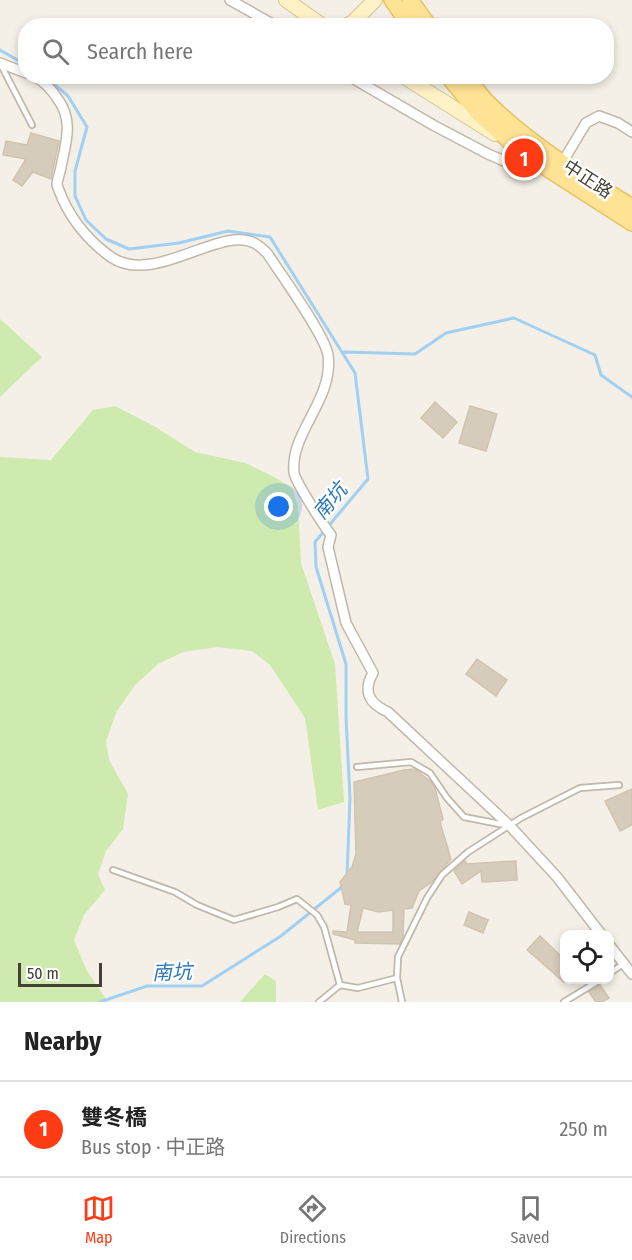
<!DOCTYPE html>
<html lang="en">
<head>
<meta charset="utf-8">
<style>
  body { margin:0; font-family:"Fira Sans Condensed","Noto Sans TC",sans-serif; background:#f2f2f2; color:#222 }
  .controls { position:absolute; right:18px; bottom:18px; display:grid; overflow:hidden; border-radius:12px; box-shadow:0 3px 9px #0003 }
  .controls button { width:54px; height:54px; display:grid; place-items:center; padding:0; border:0; border-bottom:2px solid #e0e0e0; background:#fff; color:#222; font:30px sans-serif }
  .scale { position:absolute; left:18px; bottom:15px; width:84px; box-sizing:border-box; padding-left:6px; border:3px solid #474135; border-top:0; font-size:16px; line-height:21px; white-space:nowrap; color:#474135; -webkit-text-stroke:4px #fff; paint-order:stroke }
  .you { position:absolute; left:279px; top:507px; width:21px; height:21px; margin:-15px; border:4px solid #fff; border-radius:50%; background:#1a73e8; box-shadow:0 0 0 9px #1a73e833 }
  .badge { display:grid; place-items:center; width:39px; height:39px; border-radius:50%; background:#ff3b13; color:#fff; font-size:20px; font-weight:700 }
  .pin { position:absolute; translate:-50% -50%; border:3px solid #fff; box-shadow:0 2px 6px #0006 }
  .list { margin:0; padding:0; list-style:none }
  h2 { display:flex; justify-content:space-between; align-items:center; height:78px; margin:0; padding:0 24px; font-size:26px }
  h2 small { font-size:20px; font-weight:400; color:#767676 }
  .list li { display:grid; grid-template-columns:39px 1fr auto; gap:18px; align-items:center; box-sizing:border-box; height:96px; padding:0 24px; border-top:2px solid #e0e0e0 }
  .list b { display:block; font-size:22px; white-space:nowrap }
  .list p { margin:0; font-size:20px; white-space:nowrap; color:#767676 }
  .list em { font-size:20px; font-style:normal; color:#767676 }
  .icon { flex:none; width:33px; height:33px; fill:none; stroke:currentColor; stroke-width:2; stroke-linecap:round; stroke-linejoin:round }
  .map { position:relative; flex:none; width:632px; height:1002px; overflow:hidden }
  .search { position:absolute; background:#fff; box-shadow:0 3px 9px #0003; left:18px; right:18px; top:18px; height:66px; display:flex; align-items:center; gap:15px; box-sizing:border-box; padding:0 21px; border-radius:24px; color:#767676; font-size:22px }
  .sheet { height:174px; background:#fff }
  nav { display:flex; justify-content:space-around; align-items:center; box-sizing:border-box; height:84px; border-top:2px solid #e0e0e0; background:#fff; font-size:16px; color:#767676 }
  nav a { display:grid; justify-items:center; gap:3px }
  nav .on { color:#ff3b13 }
  .map>svg:first-child { display:block }
  .green { fill:#ceeaae }
  .lines { fill:none; stroke-linecap:round; stroke-linejoin:round }
  .stream { stroke:#a1d0f3; stroke-width:3 }
  .building { fill:#d6ccbc; stroke:#d1c4af; stroke-width:1.5; fill-rule:evenodd }
  .lane-casing { stroke:#c0b8a9; stroke-width:8 }
  .street-casing { stroke:#c0b8a9; stroke-width:12 }
  .secondary-casing { stroke:#d6c595; stroke-width:16 }
  .primary-casing { stroke:#e8c261; stroke-width:18 }
  .lane { stroke:#fff; stroke-width:4.5 }
  .street { stroke:#fff; stroke-width:9 }
  .secondary { stroke:#fff2c6; stroke-width:14 }
  .primary { stroke:#ffe395; stroke-width:15 }
  .labels { text-anchor:middle; dominant-baseline:central; stroke-width:5; stroke-linejoin:round; paint-order:stroke }
  .street-label { font-size:18px; fill:#474135; stroke:#fff }
  .water-label { font-size:20px; font-style:italic; fill:#2b79b7; stroke:#fff }
</style>
</head>
<body>
<div class="map">
<svg width="632" height="1002" viewBox="0 0 632 1002">
  <rect width="100%" height="100%" fill="#f4f0e7"/>
  <path class="green" d="M 0,319 L 42,357 L 0,397 Z
    M 115,406 L 152,425 L 195,452 L 245,463 L 274,477 L 292,488 L 298,506 L 301,563 L 335,664 L 344,802 L 318,810 L 305,718 L 270,665 L 252,651 L 218,647 L 183,652 L 158,664 L 135,685 L 117,711 L 106,741 L 109,760 L 128,794 L 123,829 L 106,851 L 98,874 L 105,890 L 84,915 L 74,940 L 87,971 L 108,1002 L 0,1002 L 0,457 L 51,460 L 93,410 Z
    M 265,974 L 276,981 L 276,1002 L 240,1002 Z"/>
  <g class="lines">
    <path class="stream" d="M 0,50 L 26,65
      M 44,76 L 68,96 L 87,127 L 75,171 L 75,196 L 86,220 L 106,239 L 129,249 L 179,243 L 228,231 L 270,237 L 355,373 L 368,479 L 315,542 L 316,567 L 346,664 L 346,717 L 350,798 L 347,876
      M 344,352 L 415,354 L 446,333 L 514,318 L 595,355 L 601,375 L 632,397
      M 100,1002 L 147,986 L 202,986 L 281,936 L 343,886"/>
  </g>
  <path class="building" d="M 31,133 L 59,141 L 51,179 L 33,172 L 22,186 L 13,180 L 26,159 L 3,155 L 6,141 L 27,145 Z
    M 435,402 L 457,422 L 443,438 L 421,418 Z
    M 470,406 L 497,414 L 486,451 L 459,443 Z
    M 477,659 L 507,680 L 496,696 L 466,674 Z
    M 415,769 L 431,782 L 435,788 L 443,819 L 440,822 L 451,859 L 432,882 L 419,891 L 412,908 L 404,909 L 403,936 L 400,944 L 355,943 L 355,940 L 333,934 L 333,931 L 347,932 L 351,905 L 345,904 L 340,882 L 352,867 L 356,854 L 354,782 L 404,770 ZM 363,908 L 379,912 L 393,910 L 393,932 L 357,932 Z
    M 632,789 L 632,825 L 620,831 L 605,801 Z
    M 465,861 L 467,864 L 516,861 L 517,880 L 482,882 L 481,871 L 462,884 L 454,871 Z
    M 469,912 L 488,920 L 483,933 L 464,925 Z
    M 540,936 L 564,959 L 564,982 L 527,950 Z
    M 600,985 L 609,998 L 602,1002 L 596,1002 L 589,992 Z"/>
  <g class="lines">
    <defs>
      <path id="lane" d="M 1,65 L 32,125
        M 357,767 L 411,762 L 430,773 L 447,798 L 464,817 L 505,825
        M 113,870 L 175,892 L 197,905 L 234,920 L 278,907 L 297,899 L 317,915 L 324,927 L 340,985 L 358,988 L 397,978 L 402,1002
        M 610,973 L 623,964
        M 397,978 L 398,957 L 427,898 L 442,875 L 468,852 L 521,818 L 580,788 L 619,785
        M 319,1002 L 340,985
        M 564,1002 L 600,980"/>
      <path id="street" d="M 230,0 L 276,26
        M 0,63 L 26,73
        M 34,76 C 44,81 51,89 57,98 C 74,120 66,142 61,167 C 60,173 57,180 57,185 C 58,189 61,194 62,198 C 73,222 90,242 111,257 C 155,287 222,223 256,244 C 260,246 263,250 267,253 C 280,273 325,335 328,355 C 334,400 290,432 294,472 C 294,480 324,526 331,535 L 328,547 L 346,623 L 373,673 C 362,692 370,704 388,712 L 510,826 L 557,877 L 601,934
        M 349,76 L 433,125 L 488,154 L 532,173 L 540,165
        M 562,163 L 586,123 L 599,116 L 618,123 L 632,132
        M 610,946 L 632,974"/>
      <path id="secondary" d="M 286,0 L 323,26
        M 346,26 L 353,22 L 375,0
        M 403,76 L 495,134"/>
      <path id="primary" d="M 392,0 L 410,26
        M 410,0 L 429,26
        M 448,76 L 479,114 L 523,153 L 632,223
        M 467,76 C 474,86 481,97 490,105 C 532,146 582,176 632,207"/>
    </defs>
    <use href="#lane" class="lane-casing"/>
    <use href="#street" class="street-casing"/>
    <use href="#secondary" class="secondary-casing"/>
    <use href="#primary" class="primary-casing"/>
    <use href="#lane" class="lane"/>
    <use href="#street" class="street"/>
    <use href="#secondary" class="secondary"/>
    <use href="#primary" class="primary"/>
  </g>
  <g class="labels">
    <g class="street-label">
      <text transform="translate(588 179) rotate(33)">中正路</text>
    </g>
    <g class="water-label">
      <text transform="translate(330 501) rotate(-50)">南坑</text>
      <text transform="translate(172 972) rotate(-2)">南坑</text>
    </g>
  </g>
</svg>
<div class="controls">
<button><svg class="icon" aria-label="locate" viewBox="0 0 24 24"><circle cx="12" cy="12" r="6"/><path d="M12 2v4M12 18v4M2 12h4M18 12h4"/></svg></button>
</div>
<div class="scale">50 m</div>
<div class="you"></div>
<div class="pin badge" style="left:524px;top:158px">1</div>
<div class="search"><svg class="icon" aria-label="search" viewBox="0 0 24 24"><circle cx="10" cy="10" r="6"/><path d="M15 15l6 6"/></svg>Search here</div>
</div>
<section class="sheet">
<h2>Nearby<small></small></h2>
<ul class="list">
<li><span class="badge">1</span><div><b>雙冬橋</b><p>Bus stop · 中正路</p></div><em>250 m</em></li>
</ul>
</section>
<nav>
<a class="on"><svg class="icon" aria-label="map" viewBox="0 0 24 24"><path d="M3 6l6-2 6 2 6-2v14l-6 2-6-2-6 2zM9 4v14M15 6v14"/></svg>Map</a>
<a><svg class="icon" aria-label="directions" viewBox="0 0 24 24"><path d="M12 3l9 9-9 9-9-9zM9 14v-3h6M13 9l2 2-2 2"/></svg>Directions</a>
<a><svg class="icon" aria-label="saved" viewBox="0 0 24 24"><path d="M7 4h10v16l-5-4-5 4z"/></svg>Saved</a>
</nav>
</body>
</html>
